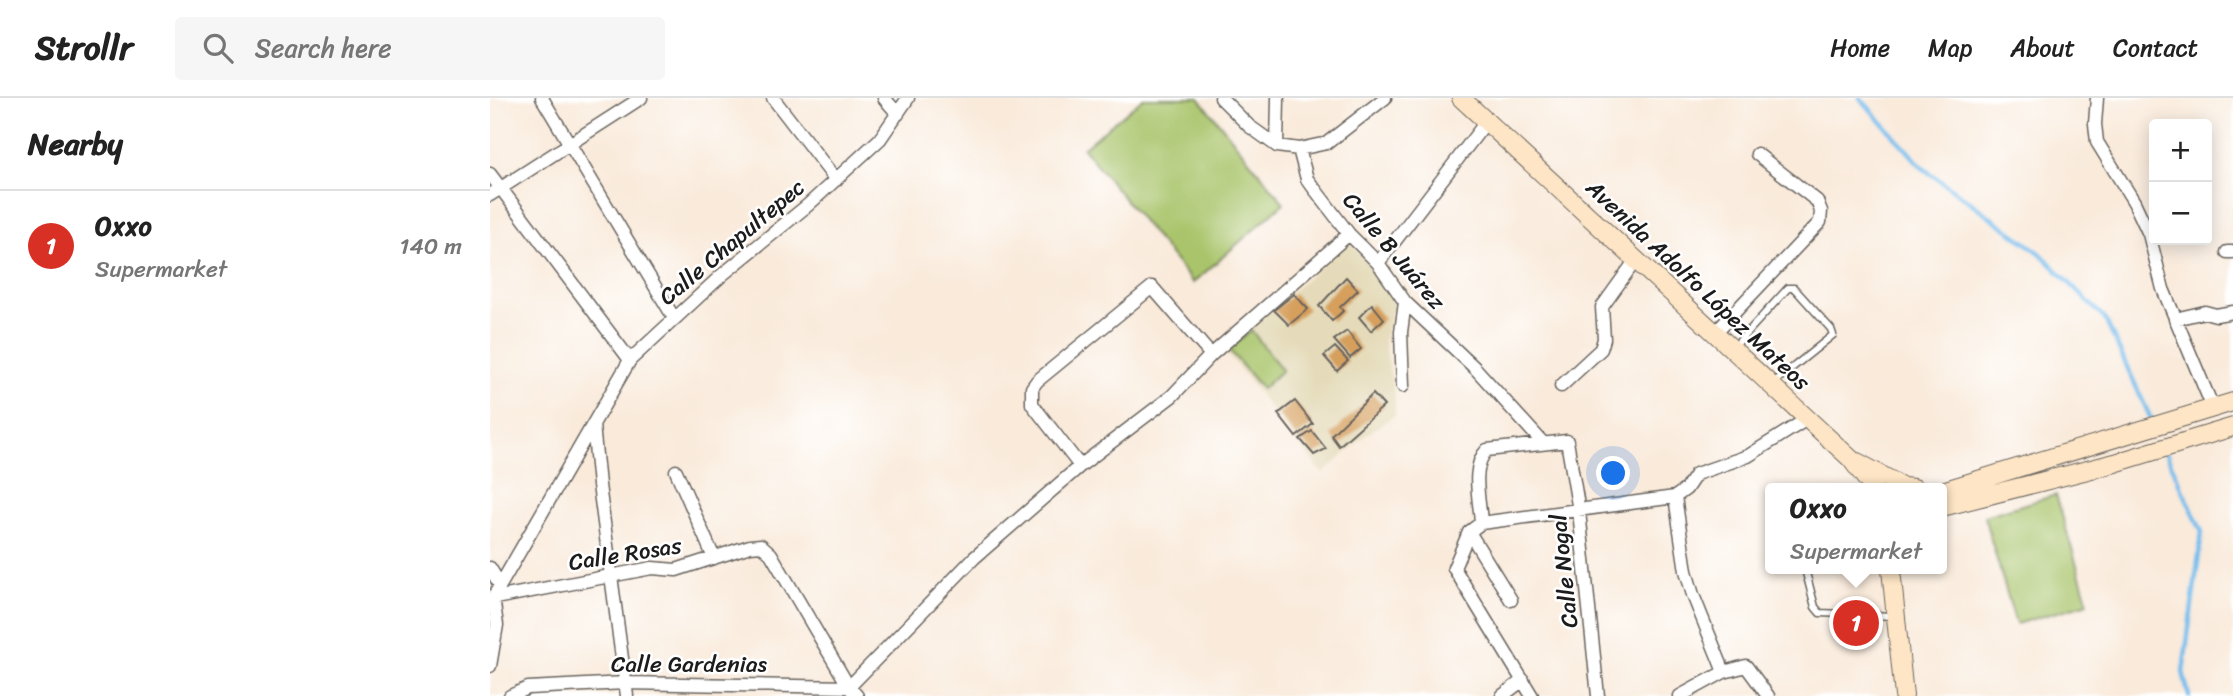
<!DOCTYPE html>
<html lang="en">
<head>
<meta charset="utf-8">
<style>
  body { margin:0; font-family:Sriracha,sans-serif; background:#f6f6f6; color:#222 }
  .controls { position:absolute; right:21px; top:21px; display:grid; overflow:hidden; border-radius:7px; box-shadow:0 4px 18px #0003 }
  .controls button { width:63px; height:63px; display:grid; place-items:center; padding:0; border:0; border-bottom:2px solid #e0e0e0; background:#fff; color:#222; font:35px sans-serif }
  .you { position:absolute; left:1124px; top:376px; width:24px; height:24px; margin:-18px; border:5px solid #fff; border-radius:50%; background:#1a73e8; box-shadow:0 0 0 10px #1a73e833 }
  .badge { display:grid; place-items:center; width:46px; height:46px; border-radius:50%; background:#d93025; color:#fff; font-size:23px; font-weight:700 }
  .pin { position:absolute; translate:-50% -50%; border:4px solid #fff; box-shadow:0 2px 7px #0006 }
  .popup { position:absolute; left:1275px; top:385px; width:182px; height:91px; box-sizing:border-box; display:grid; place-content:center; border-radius:7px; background:#fff; filter:drop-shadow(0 2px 5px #0005); font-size:23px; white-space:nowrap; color:#767676 }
  .popup b { font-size:26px; color:#222 }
  .popup::after { content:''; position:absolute; left:50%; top:100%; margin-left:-14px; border:14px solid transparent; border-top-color:#fff }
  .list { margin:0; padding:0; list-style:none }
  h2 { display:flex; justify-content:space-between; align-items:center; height:91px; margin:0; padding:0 28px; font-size:30px }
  h2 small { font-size:23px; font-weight:400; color:#767676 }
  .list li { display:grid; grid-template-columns:46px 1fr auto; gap:21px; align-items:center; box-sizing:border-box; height:112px; padding:0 28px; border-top:2px solid #e0e0e0 }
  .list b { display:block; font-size:26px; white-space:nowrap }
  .list p { margin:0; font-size:23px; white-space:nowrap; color:#767676 }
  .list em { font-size:23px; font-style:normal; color:#767676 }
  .icon { flex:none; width:38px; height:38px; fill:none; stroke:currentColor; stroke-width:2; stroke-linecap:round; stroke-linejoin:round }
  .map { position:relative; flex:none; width:1743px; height:598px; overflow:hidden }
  header { display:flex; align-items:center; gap:42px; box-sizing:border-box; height:98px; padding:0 35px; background:#fff; border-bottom:2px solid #e0e0e0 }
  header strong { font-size:33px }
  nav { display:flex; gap:38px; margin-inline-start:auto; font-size:24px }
  .search { width:490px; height:63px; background:#f6f6f6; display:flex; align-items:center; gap:18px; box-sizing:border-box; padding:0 24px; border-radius:7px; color:#767676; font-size:26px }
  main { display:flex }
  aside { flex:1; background:#fff }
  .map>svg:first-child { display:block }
  .built { fill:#e5dbba }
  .green { fill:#a9c46a; stroke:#627043; stroke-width:2 }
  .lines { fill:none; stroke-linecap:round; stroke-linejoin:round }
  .stream { stroke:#75bded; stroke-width:4.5 }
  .building { fill:#d69f5b }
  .lane-casing { stroke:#69645e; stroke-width:9 }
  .street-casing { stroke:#69645e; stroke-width:15 }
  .secondary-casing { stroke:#69645e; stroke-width:20 }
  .lane { stroke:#fff; stroke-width:6 }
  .street { stroke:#fff; stroke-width:12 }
  .secondary { stroke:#fde5c5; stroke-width:18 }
  .labels { text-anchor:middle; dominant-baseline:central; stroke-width:5; stroke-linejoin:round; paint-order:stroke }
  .street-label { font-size:23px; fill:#1c1c1c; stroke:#fff }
</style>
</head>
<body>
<header>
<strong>Strollr</strong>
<div class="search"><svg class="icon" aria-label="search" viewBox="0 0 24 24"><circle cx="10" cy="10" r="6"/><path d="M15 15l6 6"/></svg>Search here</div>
<nav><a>Home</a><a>Map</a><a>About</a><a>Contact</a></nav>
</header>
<main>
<aside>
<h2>Nearby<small></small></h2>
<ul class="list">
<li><span class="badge">1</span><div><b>Oxxo</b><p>Supermarket</p></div><em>140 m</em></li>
</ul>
</aside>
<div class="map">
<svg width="1743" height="598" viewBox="0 0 1743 598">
  <rect width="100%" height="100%" fill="#fff"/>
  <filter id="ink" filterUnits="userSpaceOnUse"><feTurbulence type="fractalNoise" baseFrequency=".0143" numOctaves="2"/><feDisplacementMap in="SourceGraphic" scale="14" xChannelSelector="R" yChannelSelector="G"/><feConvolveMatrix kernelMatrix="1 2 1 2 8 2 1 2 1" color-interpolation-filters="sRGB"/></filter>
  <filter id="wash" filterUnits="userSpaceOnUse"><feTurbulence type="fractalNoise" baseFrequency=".00686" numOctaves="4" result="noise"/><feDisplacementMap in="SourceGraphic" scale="28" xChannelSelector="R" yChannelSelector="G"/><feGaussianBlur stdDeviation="1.57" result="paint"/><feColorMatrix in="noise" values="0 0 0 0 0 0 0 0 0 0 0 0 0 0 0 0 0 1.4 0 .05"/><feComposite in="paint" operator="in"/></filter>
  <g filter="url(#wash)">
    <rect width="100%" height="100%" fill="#f9eada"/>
    <path class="built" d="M 859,143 L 907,198 L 894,242 L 905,299 L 905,317 L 877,336 L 833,376 L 735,253 Z"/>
    <path class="green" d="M 653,0 L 709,0 L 794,105 L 703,185 L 593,50 Z
      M 761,232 L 792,272 L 772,291 L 739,252 Z
      M 1566,397 L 1598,505 L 1526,526 L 1494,418 Z"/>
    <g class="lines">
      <path class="stream" d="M 1370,0 L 1433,70 L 1550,155 L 1615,221 L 1662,323
        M 1675,353 L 1712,434 L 1693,574 L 1699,598"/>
    </g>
    <g id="blocks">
      <path class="building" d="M 856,179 L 868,192 L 850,209 L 853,213 L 842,223 L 829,208 Z
        M 804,196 L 818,211 L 799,227 L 784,212 Z
        M 882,206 L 894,221 L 881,233 L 869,219 Z
        M 857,233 L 871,251 L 860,260 L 844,242 Z
        M 845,249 L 858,263 L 847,273 L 834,258 Z
        M 883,296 L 894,308 L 849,348 L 841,337 Z
        M 805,303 L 823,326 L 806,339 L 788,316 Z
        M 822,333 L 836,351 L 824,357 L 810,341 Z"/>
    </g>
  </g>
  <g filter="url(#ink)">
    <use href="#blocks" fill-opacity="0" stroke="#69645e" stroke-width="2"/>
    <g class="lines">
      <defs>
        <path id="lane" d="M 1244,249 L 1298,190 L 1304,190 L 1341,231 L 1343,237 L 1282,286
          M 1315,471 L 1325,509 L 1330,515 L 1403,518"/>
        <path id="street" d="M 52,0 L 184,220
          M 283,0 L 346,82
          M 394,0 L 408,16
          M 731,0 L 759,28 L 787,48 L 809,51 L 837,45 L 895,0
          M 1607,0 L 1605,26 L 1607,44 L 1644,104 L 1659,136 L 1673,191 L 1723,310
          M 787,48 L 788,0
          M 809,51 L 817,81 L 859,136 L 888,165 L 915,204 L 985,270 L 1053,345
          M 0,76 L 140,262
          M 0,97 L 151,0
          M 1737,154 L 1743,154
          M 888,165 L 996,24
          M 1685,221 L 1715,214 L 1726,217 L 1743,214
          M 1225,235 L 1330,124 L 1331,113 L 1327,103 L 1267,56
          M 913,288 L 911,234 L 915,204
          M 1071,288 L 1111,251 L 1114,241 L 1112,209 L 1145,163
          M 103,327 L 109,387 L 137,598
          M 590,368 L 542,306 L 542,290 L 547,283 L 662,189 L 721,257
          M 186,373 L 224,460
          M 1185,399 L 1196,473 L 1203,497 L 1234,574
          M 991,425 C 990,403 980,369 997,352 L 1077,343 L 1089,413 L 1108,598
          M 979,434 L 1021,502
          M 0,470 L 10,487
          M 0,501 L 162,470 L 186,472 L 260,448 L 271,447 L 281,456 L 359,589 L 367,598
          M 0,505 L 140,262 L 232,177 L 318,107 L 390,41 L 418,0
          M 0,568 L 7,527 L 3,499
          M 20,598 L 38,590 L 135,585 L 359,589 L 484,460 L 590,368 L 682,298 L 721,257 L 859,136
          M 1012,598 L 1033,582
          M 1042,598 L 964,470 L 979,434 L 991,425 L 1185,399 L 1196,391 L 1206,376 L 1258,358 L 1317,321
          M 1190,598 L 1234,574 L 1256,568 L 1278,598"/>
        <path id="secondary" d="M 971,0 L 1361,361 L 1383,390
          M 1367,364 L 1413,389 L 1424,390
          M 1452,393 L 1743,304
          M 1452,409 L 1625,365 L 1743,329
          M 1401,471 L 1414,598"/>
      </defs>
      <use href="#lane" class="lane-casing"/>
      <use href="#street" class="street-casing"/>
      <use href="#secondary" class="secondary-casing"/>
      <use href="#lane" class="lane"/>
      <use href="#street" class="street"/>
      <use href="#secondary" class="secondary"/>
    </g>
  </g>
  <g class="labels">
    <g class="street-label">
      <text transform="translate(242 144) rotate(-40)">Calle Chapultepec</text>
      <text transform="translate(904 153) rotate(50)">Calle B Juárez</text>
      <text transform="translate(1208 187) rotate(43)">Avenida Adolfo López Mateos</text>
      <text transform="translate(135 456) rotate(-9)">Calle Rosas</text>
      <text transform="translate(1074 473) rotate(-96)">Calle Nogal</text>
      <text x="199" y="566">Calle Gardenias</text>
    </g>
  </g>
</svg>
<div class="controls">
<button>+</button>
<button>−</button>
</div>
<div class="you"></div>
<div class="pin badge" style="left:1366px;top:525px">1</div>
<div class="popup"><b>Oxxo</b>Supermarket</div>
</div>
</main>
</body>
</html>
